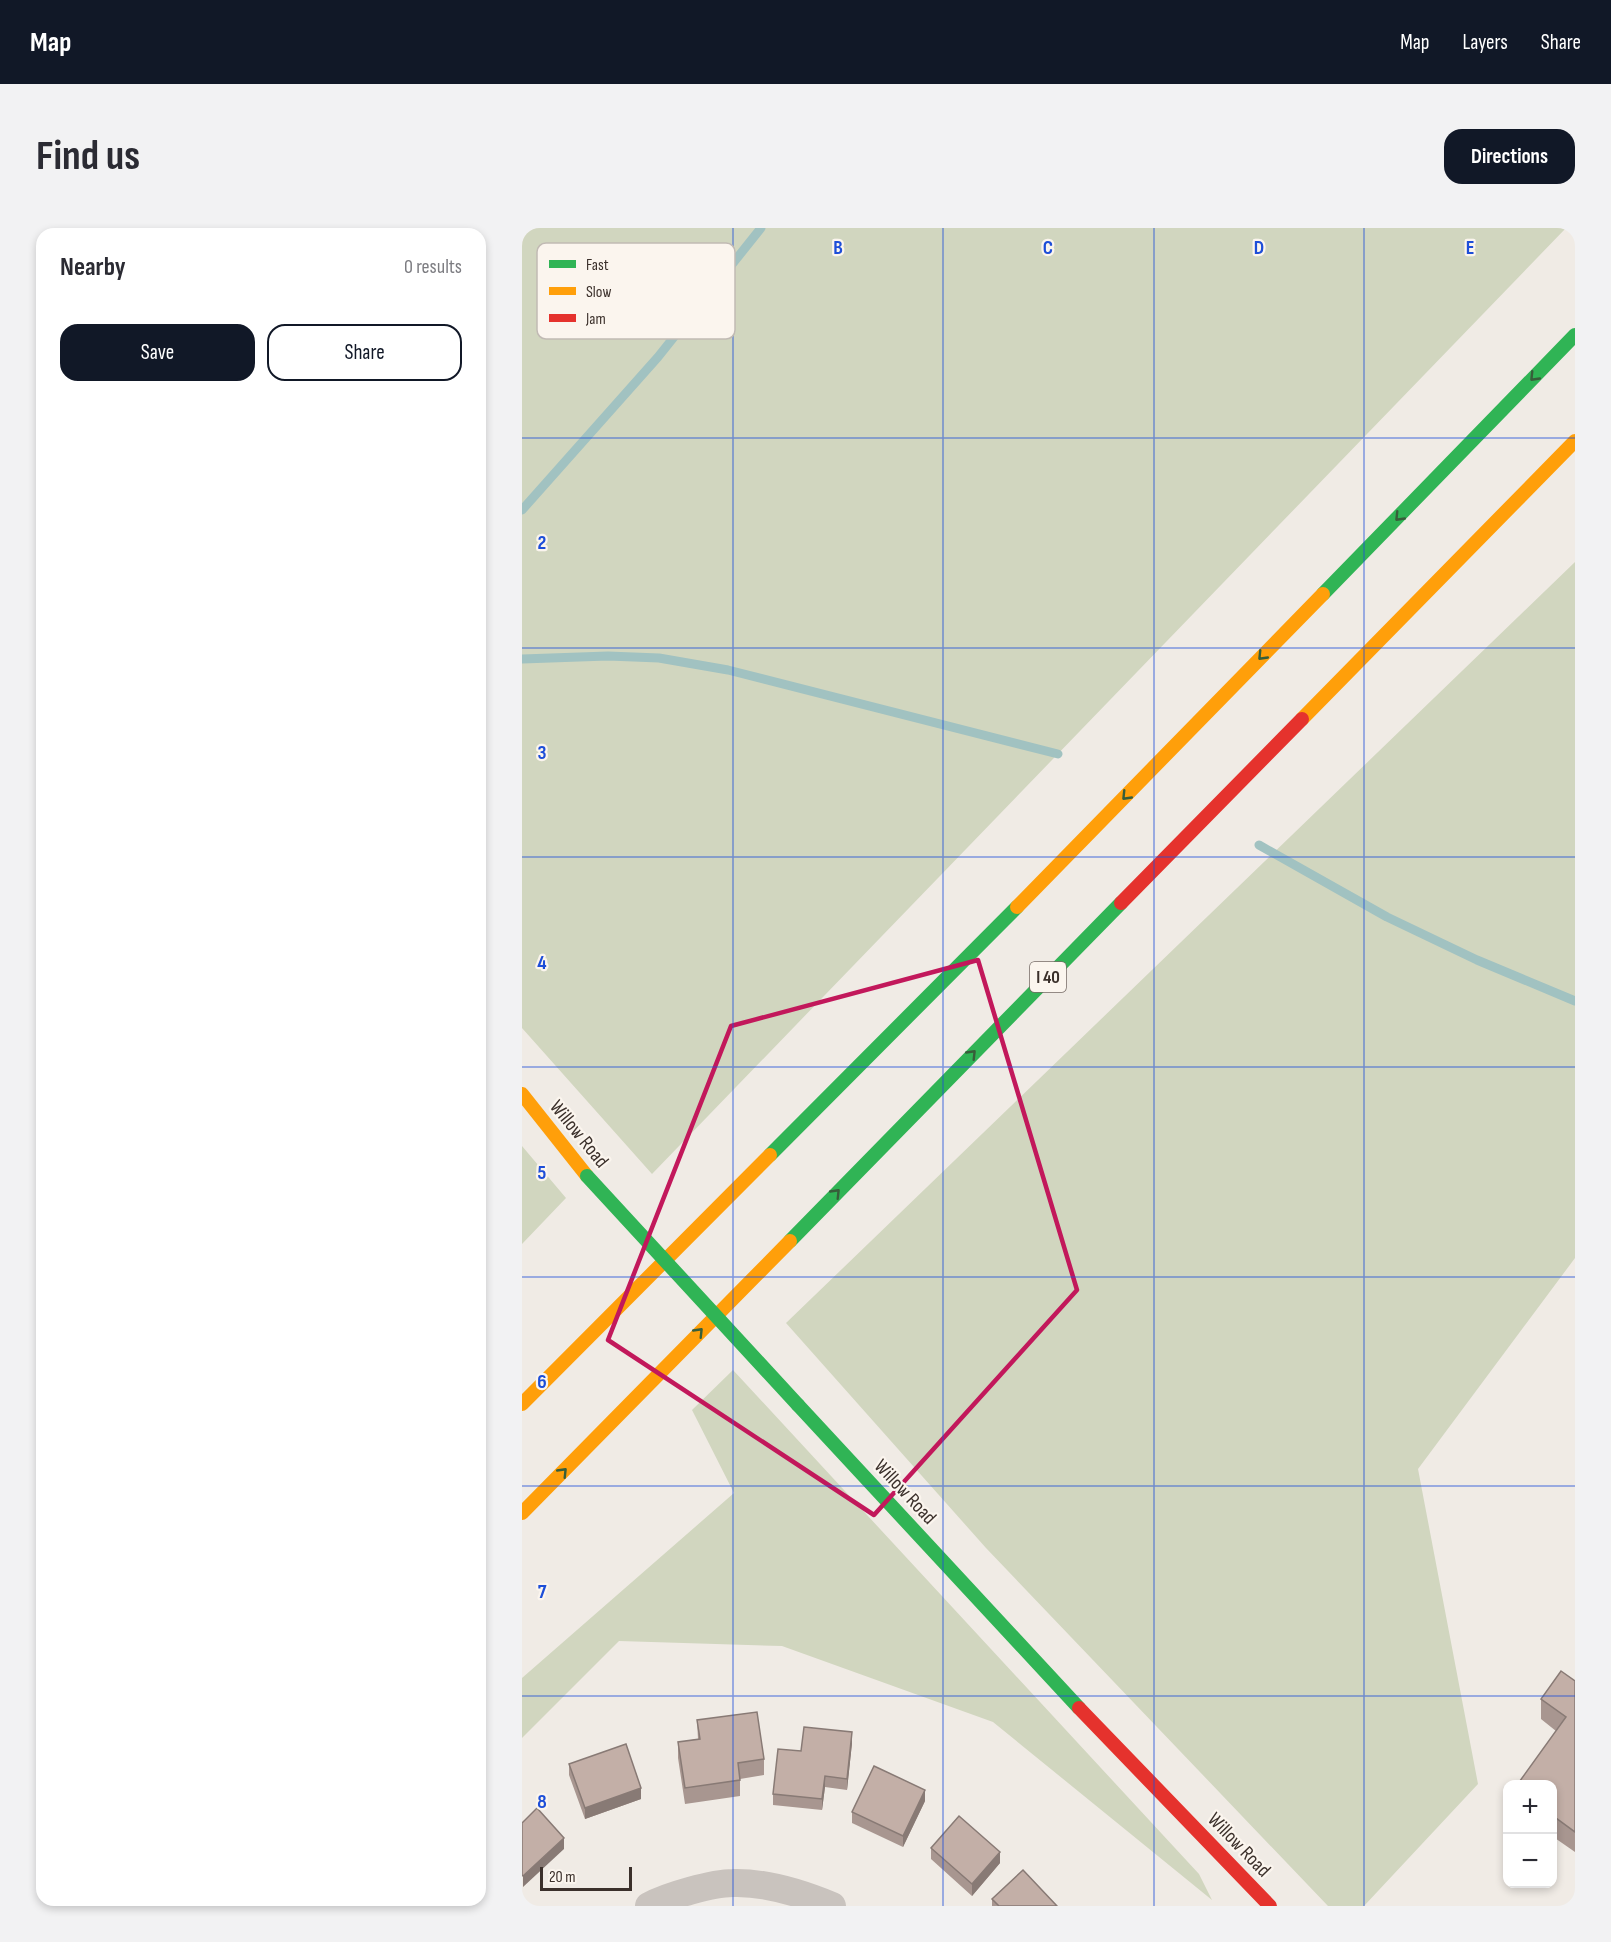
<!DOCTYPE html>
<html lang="en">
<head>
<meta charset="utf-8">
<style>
  body { margin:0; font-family:"Sofia Sans Condensed",sans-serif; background:#f2f2f3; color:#2b2b33 }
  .controls { position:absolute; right:18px; bottom:18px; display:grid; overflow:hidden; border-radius:12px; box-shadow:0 3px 9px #0003 }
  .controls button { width:54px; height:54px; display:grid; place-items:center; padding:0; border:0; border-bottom:2px solid #e1e1e2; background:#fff; color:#2b2b33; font:30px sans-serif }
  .scale { position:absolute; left:18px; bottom:15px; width:92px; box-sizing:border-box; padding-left:6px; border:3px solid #3b302b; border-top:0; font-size:16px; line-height:21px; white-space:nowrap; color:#3b302b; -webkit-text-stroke:4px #fbf5ee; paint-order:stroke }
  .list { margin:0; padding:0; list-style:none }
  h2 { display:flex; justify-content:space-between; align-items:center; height:78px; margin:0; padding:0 24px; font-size:26px }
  h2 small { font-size:20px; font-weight:400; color:#7c7c81 }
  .actions { display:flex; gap:12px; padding:18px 24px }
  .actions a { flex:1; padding:14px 0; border:2px solid #111827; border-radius:18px; text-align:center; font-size:21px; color:#111827 }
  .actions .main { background:#111827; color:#fff }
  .map { position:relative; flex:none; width:1053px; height:1678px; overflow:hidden; border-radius:18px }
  header { display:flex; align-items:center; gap:36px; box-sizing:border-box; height:84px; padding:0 30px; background:#111827; color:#fff }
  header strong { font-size:28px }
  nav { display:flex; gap:33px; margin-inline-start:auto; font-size:21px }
  .intro { display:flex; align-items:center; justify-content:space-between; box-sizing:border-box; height:144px; padding:0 36px }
  h1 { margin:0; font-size:42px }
  .button { padding:15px 27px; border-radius:18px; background:#111827; color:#fff; font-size:21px; font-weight:700 }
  main { display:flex; gap:36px; padding:0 36px }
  aside { flex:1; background:#fff; border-radius:18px; box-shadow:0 3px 9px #0003 }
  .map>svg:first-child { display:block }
  .green { fill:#d1d6bf }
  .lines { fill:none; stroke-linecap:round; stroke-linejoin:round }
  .stream { stroke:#a1c2c1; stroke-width:9 }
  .street { stroke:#c9c3be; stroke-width:28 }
  .fast { stroke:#30b455; stroke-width:14 }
  .slow { stroke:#ff9f0a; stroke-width:14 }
  .jam { stroke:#e5322d; stroke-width:14 }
  .fast-bridge { stroke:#30b455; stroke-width:14 }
  .wall { fill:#a89690 }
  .shaded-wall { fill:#887a75 }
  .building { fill:#c3afa7; stroke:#887a75; stroke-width:1.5 }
  .oneway { stroke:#375e3a }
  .marked { fill:none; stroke:#c2185b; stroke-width:4.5; stroke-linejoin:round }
  .grid { fill:none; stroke:#1d4ed8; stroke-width:1.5; stroke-opacity:0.55 }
  .labels { text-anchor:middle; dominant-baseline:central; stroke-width:4.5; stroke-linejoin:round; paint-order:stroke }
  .shield { fill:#fbf5ee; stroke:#756b66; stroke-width:1.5 }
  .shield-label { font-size:18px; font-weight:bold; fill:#3b302b }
  .street-label { font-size:20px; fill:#3b302b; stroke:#fbf5ee }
  .key { fill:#fbf5ee; stroke:#c1bab4; stroke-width:1.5 }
  .key-label { font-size:16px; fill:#3b302b }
  .grid-label { font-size:20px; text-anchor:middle; font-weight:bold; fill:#1d4ed8; stroke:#fbf5ee; stroke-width:4.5; stroke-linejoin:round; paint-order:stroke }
</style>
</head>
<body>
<header>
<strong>Map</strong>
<nav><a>Map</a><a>Layers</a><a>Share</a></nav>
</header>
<div class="intro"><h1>Find us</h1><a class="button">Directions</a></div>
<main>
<aside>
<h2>Nearby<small>0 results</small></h2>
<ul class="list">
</ul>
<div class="actions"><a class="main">Save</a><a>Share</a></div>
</aside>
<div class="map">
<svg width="1053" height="1678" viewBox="0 0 1053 1678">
  <rect width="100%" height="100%" fill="#f0ebe5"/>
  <path class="green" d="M 0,0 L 1044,0 L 130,946 L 0,800 Z
    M 1053,334 L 1053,1030 L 896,1241 L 956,1556 L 842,1678 L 806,1678 L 464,1320 L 264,1095 Z
    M 0,918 L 44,970 L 0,1016 Z
    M 211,1142 L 677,1646 L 690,1672 L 471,1494 L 260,1418 L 97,1413 L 0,1510 L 0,1450 L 212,1265 L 170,1182 Z"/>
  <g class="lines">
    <path class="stream" d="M 0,282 L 136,129 L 239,0
      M 0,431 L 86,428 L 137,430 L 206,442 L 536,526
      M 737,617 L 865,689 L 955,732 L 1053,773"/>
    <path class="street" d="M 127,1678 C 145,1668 191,1655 211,1655 C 243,1654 281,1666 310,1678"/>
    <path class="fast" d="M 801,366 L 1053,107
      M 248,927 L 495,679
      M 268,1013 L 599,675
      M 276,1177 L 557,1480"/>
    <path class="slow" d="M 780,491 L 1053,213
      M 495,679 L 801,366
      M 0,866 L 65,948
      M 0,1176 L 248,927
      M 0,1285 L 268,1013"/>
    <path class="jam" d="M 599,675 L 780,491
      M 557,1480 L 748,1678"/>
    <path class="fast-bridge" d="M 65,948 L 276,1177"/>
  </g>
  <path class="wall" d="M 1053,1453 L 1053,1624 L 1030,1608 L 1030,1557 L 1034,1503 L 1019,1491 L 1019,1471 Z
    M 175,1492 L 242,1531 L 242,1547 L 218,1551 L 218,1568 L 163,1576 L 156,1530 L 156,1514 L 176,1511 Z
    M 330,1515 L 325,1562 L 303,1559 L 300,1582 L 251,1577 L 251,1566 L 279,1523 Z
    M 47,1536 L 119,1571 L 63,1591 L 47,1547 Z
    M 403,1573 L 381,1619 L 330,1595 L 330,1584 Z
    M 409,1620 L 478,1635 L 450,1668 L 409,1631 Z
    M 470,1671 L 535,1678 L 470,1678 Z"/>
  <path class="shaded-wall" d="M 330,1504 L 330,1515 L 325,1562 L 325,1551 Z
    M 303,1548 L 303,1559 L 300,1582 L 300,1571 Z
    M 119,1560 L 119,1571 L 63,1591 L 63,1580 Z
    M 403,1562 L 403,1573 L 381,1619 L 381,1608 Z
    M 42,1610 L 42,1621 L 1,1659 L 1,1648 Z
    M 478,1624 L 478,1635 L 450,1668 L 450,1656 Z"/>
  <path class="building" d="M 1039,1443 L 1053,1453 L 1053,1604 L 1030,1587 L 1030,1557 L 995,1557 L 1044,1489 L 1019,1471 Z
    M 235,1484 L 242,1531 L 216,1535 L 218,1552 L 163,1560 L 156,1514 L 178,1511 L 175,1492 Z
    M 282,1499 L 330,1504 L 325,1551 L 303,1548 L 300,1571 L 251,1566 L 256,1521 L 279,1523 Z
    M 104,1516 L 119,1560 L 63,1580 L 47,1536 Z
    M 352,1538 L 403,1562 L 381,1608 L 330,1584 Z
    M 15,1580 L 42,1610 L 1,1648 L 0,1647 L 0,1595 Z
    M 437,1588 L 478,1624 L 450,1656 L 409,1620 Z
    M 501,1642 L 535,1678 L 477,1678 L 470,1671 Z"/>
  <defs><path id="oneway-chevron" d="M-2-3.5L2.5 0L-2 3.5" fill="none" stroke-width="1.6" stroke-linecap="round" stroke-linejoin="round" transform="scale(1.5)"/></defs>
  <g class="oneway">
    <use href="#oneway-chevron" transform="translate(1012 149) rotate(134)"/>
    <use href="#oneway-chevron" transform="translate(877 289) rotate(134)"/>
    <use href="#oneway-chevron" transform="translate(740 428) rotate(134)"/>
    <use href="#oneway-chevron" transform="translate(604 568) rotate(134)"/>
    <use href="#oneway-chevron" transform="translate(450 826) rotate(-46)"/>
    <use href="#oneway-chevron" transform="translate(314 965) rotate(-46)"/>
    <use href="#oneway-chevron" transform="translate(177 1104) rotate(-46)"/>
    <use href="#oneway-chevron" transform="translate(41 1244) rotate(-46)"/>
  </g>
  <path class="marked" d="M 456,732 L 555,1062 L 352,1287 L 86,1112 L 209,798 Z"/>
  <path class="grid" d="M 211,0 L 211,1678M 421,0 L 421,1678M 632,0 L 632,1678M 842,0 L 842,1678M 0,210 L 1053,210M 0,420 L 1053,420M 0,629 L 1053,629M 0,839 L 1053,839M 0,1049 L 1053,1049M 0,1258 L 1053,1258M 0,1468 L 1053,1468"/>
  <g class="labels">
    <rect class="shield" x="508" y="734" width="36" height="30" rx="4.5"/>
    <g class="shield-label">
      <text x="526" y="749">I 40</text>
    </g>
    <g class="street-label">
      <text transform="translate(57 906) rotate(51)">Willow Road</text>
      <text transform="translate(383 1264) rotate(47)">Willow Road</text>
      <text transform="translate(717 1617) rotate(46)">Willow Road</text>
    </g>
  </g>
  <rect x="15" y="15" width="198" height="96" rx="9" class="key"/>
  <rect x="27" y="32" width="27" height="8" fill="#30b455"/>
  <rect x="27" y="59" width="27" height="8" fill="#ff9f0a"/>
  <rect x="27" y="86" width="27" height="8" fill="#e5322d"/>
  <g class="key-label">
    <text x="64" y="42">Fast</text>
    <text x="64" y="69">Slow</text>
    <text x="64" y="96">Jam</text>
  </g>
  <g class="grid-label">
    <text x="316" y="26">B</text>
    <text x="526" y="26">C</text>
    <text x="737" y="26">D</text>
    <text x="948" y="26">E</text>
    <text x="20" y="321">2</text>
    <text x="20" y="531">3</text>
    <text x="20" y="741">4</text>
    <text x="20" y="951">5</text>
    <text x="20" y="1160">6</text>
    <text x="20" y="1370">7</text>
    <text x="20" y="1580">8</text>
  </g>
</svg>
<div class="controls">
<button>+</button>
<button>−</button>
</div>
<div class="scale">20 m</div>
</div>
</main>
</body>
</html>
